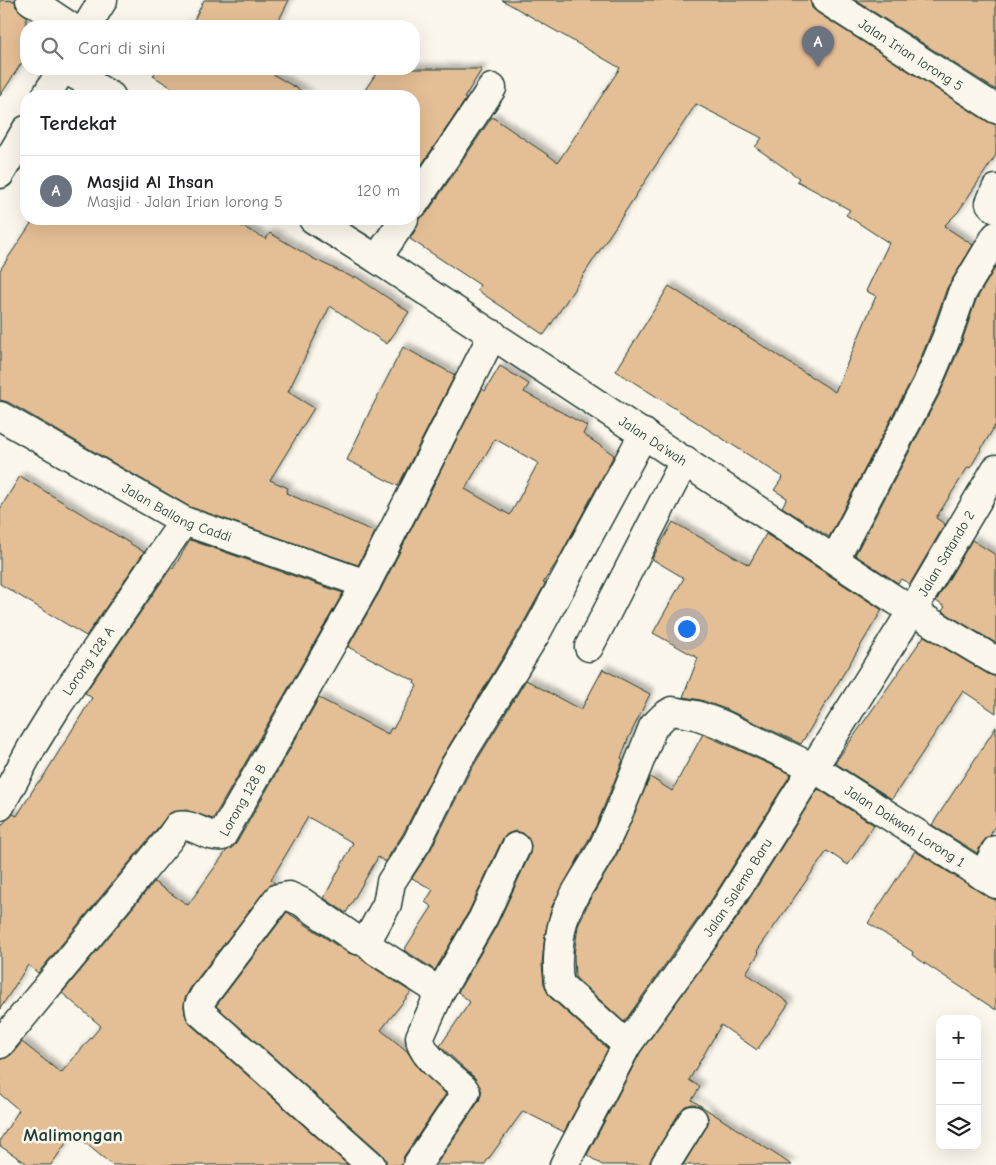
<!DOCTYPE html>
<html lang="id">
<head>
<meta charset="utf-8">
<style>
  body { margin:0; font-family:"Comic Neue",sans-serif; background:#f2f2f2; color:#202124 }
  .controls { position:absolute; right:15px; bottom:15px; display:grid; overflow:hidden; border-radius:10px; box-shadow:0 5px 20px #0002 }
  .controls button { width:45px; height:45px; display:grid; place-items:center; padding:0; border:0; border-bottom:1px solid #e0e0e0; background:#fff; color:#202124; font:25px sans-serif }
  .you { position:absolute; left:686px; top:628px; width:18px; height:18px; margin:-12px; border:4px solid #fff; border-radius:50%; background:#1a73e8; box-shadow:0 0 0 8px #1a73e833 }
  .badge { display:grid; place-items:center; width:32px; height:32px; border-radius:50%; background:#111827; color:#fff; font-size:16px; font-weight:700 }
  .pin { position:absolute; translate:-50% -41px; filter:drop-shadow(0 1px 2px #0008) }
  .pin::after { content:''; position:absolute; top:26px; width:18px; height:15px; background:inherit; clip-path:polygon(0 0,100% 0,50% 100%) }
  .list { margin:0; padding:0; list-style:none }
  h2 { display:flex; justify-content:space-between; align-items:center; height:65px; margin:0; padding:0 20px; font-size:21px }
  h2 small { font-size:16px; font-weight:400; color:#757577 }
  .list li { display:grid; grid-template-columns:32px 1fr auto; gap:15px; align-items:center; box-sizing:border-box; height:70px; padding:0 20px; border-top:1px solid #e0e0e0 }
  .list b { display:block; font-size:19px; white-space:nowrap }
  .list p { margin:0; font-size:16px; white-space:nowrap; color:#757577 }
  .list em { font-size:16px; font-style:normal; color:#757577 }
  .icon { flex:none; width:28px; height:28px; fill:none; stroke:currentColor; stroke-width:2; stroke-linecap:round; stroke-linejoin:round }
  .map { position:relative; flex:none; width:996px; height:1165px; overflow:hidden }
  .search { position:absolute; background:#fff; box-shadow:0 5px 20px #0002; left:20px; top:20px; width:400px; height:55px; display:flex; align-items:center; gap:12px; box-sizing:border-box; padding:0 18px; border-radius:20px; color:#757577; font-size:19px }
  .panel { position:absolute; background:#fff; box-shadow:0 5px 20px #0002; left:20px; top:90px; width:400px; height:135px; border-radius:20px }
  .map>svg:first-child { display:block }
  .building { fill:#e4be95; stroke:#1f3d34; fill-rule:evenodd; filter:url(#shadow) }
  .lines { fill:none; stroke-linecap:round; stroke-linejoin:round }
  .minor-casing { stroke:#1f3d34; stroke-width:31 }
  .minor { stroke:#fbf7ec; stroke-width:28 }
  .labels { text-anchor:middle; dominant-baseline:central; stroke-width:5; stroke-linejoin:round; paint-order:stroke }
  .street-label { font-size:14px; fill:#1f3d34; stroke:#fbf7ec }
  .district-label { font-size:19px; font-weight:bold; fill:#1f3d34; stroke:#fbf7ec }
</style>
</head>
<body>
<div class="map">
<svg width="996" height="1165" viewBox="0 0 996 1165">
  <defs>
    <filter id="shadow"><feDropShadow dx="4.5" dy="-4.5" stdDeviation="2.5" flood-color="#0004"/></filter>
  </defs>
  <rect width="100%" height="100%" fill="#fbf7ec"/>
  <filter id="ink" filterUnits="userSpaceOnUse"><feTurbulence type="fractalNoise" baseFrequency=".02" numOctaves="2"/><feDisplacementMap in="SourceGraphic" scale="10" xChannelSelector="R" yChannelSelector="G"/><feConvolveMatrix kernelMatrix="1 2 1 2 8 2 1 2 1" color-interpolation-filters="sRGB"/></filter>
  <g filter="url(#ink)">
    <path class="building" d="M 0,0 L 15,1 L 16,7 L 26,16 L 26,56 L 0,96 Z
      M 204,0 L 289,0 L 276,26 L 183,26 L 191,26 Z
      M 502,0 L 810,0 L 812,8 L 818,13 L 988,122 L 996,125 L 996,155 L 958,212 L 944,226 L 973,245 L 947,288 L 931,333 L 913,377 L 829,537 L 782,507 L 787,498 L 774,490 L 783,477 L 616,371 L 669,286 L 835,392 L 876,296 L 866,291 L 889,243 L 846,215 L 850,210 L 797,181 L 799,178 L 755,147 L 762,138 L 696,104 L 544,335 L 477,290 L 480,285 L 410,239 L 417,227 L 419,218 L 427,213 L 492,117 L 558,162 L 620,68 Z
      M 855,0 L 996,0 L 996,90 Z
      M 157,69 L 264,69 L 310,96 L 185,96 L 153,76 Z
      M 379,69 L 482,69 L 464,98 L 466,99 L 414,176 L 414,96 L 361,96 Z
      M 34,219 L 228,219 L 266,239 L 270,233 L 314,259 L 354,278 L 355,276 L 409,312 L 387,344 L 330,306 L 288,392 L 314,408 L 270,480 L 288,488 L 286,493 L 375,532 L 358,565 L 190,507 L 8,402 L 0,400 L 0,270 Z
      M 996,266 L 996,424 L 970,468 L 968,467 L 936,518 L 945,524 L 910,584 L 901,579 L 898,583 L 855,555 L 941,391 L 961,344 L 976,300 Z
      M 403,347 L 455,375 L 398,486 L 347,460 L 370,411 Z
      M 500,366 L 529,384 L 524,392 L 587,426 L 583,434 L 614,455 L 558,560 L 543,583 L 545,584 L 521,627 L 441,759 L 403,834 L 385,862 L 378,857 L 346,913 L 324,898 L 353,843 L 308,817 L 271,880 L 275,883 L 266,889 L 191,987 L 185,998 L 184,1007 L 185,1014 L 190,1024 L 348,1165 L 112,1165 L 73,1133 L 51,1165 L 29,1165 L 0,1146 L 0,1140 L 19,1110 L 0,1094 L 0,1059 L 6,1058 L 12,1054 L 22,1042 L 61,1073 L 101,1026 L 62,993 L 154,882 L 188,905 L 227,850 L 236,844 L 319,698 L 388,734 L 391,728 L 393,729 L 417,686 L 414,683 L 415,681 L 348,647 L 380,591 L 482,389 L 485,391 ZM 495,439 L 538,463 L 510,515 L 465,489 Z
      M 20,476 L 144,552 L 86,636 L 0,584 L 0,509 Z
      M 673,522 L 749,565 L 766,534 L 882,610 L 801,744 L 728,710 L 701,700 L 683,697 L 698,658 L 653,633 L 684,578 L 652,559 Z
      M 190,540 L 343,593 L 213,819 L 186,810 L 170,813 L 38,973 L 28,965 L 0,1009 L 0,828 L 6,820 L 13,814 L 17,816 L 38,782 L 40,782 L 92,698 L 85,693 L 171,568 L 173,569 Z
      M 972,540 L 996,555 L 996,643 L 942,611 L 945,607 L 936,601 Z
      M 924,636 L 988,674 L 996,677 L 996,713 L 963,691 L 892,799 L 835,763 Z
      M 603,669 L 650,694 L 628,739 L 621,758 L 623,760 L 596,826 L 552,906 L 545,934 L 542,964 L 544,984 L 550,997 L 608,1049 L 564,1132 L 523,1111 L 484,1165 L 436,1165 L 479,1101 L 482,1092 L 475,1078 L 440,1046 L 470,1002 L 458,992 L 497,925 L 530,854 L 531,845 L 528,838 L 523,833 L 515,831 L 507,834 L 502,840 L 469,911 L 435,970 L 404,950 L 432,907 L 425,902 L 433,890 L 412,878 L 431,849 L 468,775 L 526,680 L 581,710 Z
      M 996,727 L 996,824 L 990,836 L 982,843 L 977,853 L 932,825 Z
      M 703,734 L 791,774 L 712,899 L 624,1022 L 575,977 L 574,955 L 578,926 L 589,901 L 617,854 L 650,777 L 672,791 Z
      M 818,789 L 874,825 L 848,865 L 827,851 L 757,951 L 759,953 L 746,973 L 789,1003 L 757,1050 L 721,1025 L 689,1080 L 700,1087 L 692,1100 L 792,1165 L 683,1165 L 706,1128 L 709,1121 L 706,1112 L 701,1107 L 693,1104 L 685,1106 L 680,1112 L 652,1157 L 649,1165 L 602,1165 L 587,1155 L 640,1053 L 738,917 Z
      M 915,851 L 988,897 L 996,900 L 996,1010 L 912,955 L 913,952 L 868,923 Z
      M 287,912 L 348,953 L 359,956 L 368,964 L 411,992 L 381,1030 L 407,1051 L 419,1069 L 446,1094 L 404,1156 L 402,1165 L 386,1165 L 386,1160 L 381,1153 L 216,1006 Z"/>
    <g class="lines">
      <defs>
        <g id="minor">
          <path d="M 30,0 L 69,26"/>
          <path id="s1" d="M 826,0 L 996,109"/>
          <path d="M 87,26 L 103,0"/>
          <path d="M 65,69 L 111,96"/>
          <path d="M 46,96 L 62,69"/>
          <path d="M 0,174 L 26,130"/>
          <path d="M 996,189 L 990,203 L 996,209"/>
          <path d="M 414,204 L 492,88"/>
          <path id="s2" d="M 313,219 L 377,259 L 912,611 L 996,661"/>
          <path d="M 377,259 L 404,219"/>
          <path id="s3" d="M 0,416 L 184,521 L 366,584"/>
          <path d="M 835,559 L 927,384 L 946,339 L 962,293 L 996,236"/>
          <path d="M 589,647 L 685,460"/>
          <path id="s4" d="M 0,806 L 32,747 L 58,705 L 184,521"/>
          <path d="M 983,876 L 996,850"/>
          <path d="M 368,941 L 357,940 L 302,902 L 289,896 L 278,898 L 204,996 L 199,1005 L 200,1012 L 371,1165"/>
          <path d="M 440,992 L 483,918 L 516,847"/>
          <path id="s5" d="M 0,1044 L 169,839 L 178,826 C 192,822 207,839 222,836 L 366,584 L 493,334"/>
          <path id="s6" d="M 627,1045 L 561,986 C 555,972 559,937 563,922 C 571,895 590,872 603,847 C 622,809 637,767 653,727 L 664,716 L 672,711 L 696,715 L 723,725 L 814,768 L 996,884"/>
          <path d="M 417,1165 L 466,1092 L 463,1088 C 450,1076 420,1056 420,1037 L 440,992 L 376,951 L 369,944 L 369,937 L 387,904 L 391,882 L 417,842 L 454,767 L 535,635 L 644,433"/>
          <path id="s7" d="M 564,1165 L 627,1045 L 697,948 L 725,908 L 912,611 L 996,469"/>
          <path d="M 665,1165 L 693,1120"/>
        </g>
      </defs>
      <use href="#minor" class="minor-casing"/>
      <use href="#minor" class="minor"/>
    </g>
  </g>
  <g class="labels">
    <g class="street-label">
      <text stroke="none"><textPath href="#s1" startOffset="101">Jalan Irian lorong 5</textPath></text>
      <text stroke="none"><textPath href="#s2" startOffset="406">Jalan Da'wah</textPath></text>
      <text stroke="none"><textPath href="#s3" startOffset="202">Jalan Ballang Caddi</textPath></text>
      <text stroke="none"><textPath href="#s7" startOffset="722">Jalan Satando 2</textPath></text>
      <text stroke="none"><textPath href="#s4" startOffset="170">Lorong 128 A</textPath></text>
      <text stroke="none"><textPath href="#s5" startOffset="369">Lorong 128 B</textPath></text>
      <text stroke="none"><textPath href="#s6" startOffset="655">Jalan Dakwah Lorong 1</textPath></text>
      <text stroke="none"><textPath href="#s7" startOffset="328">Jalan Salemo Baru</textPath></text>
    </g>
    <g class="district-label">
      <text x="73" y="1135">Malimongan</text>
    </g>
  </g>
</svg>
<div class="controls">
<button>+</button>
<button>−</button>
<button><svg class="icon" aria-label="layers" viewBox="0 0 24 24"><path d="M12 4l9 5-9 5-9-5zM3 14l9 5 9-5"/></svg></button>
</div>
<div class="you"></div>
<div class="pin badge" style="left:818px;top:67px;background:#6b7280">A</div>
<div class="search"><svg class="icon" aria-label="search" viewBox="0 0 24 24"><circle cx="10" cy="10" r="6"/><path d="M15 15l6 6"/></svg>Cari di sini</div>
<section class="panel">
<h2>Terdekat<small></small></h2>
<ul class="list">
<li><span class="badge" style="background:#6b7280">A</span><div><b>Masjid Al Ihsan</b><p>Masjid · Jalan Irian lorong 5</p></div><em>120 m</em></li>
</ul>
</section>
</div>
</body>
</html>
